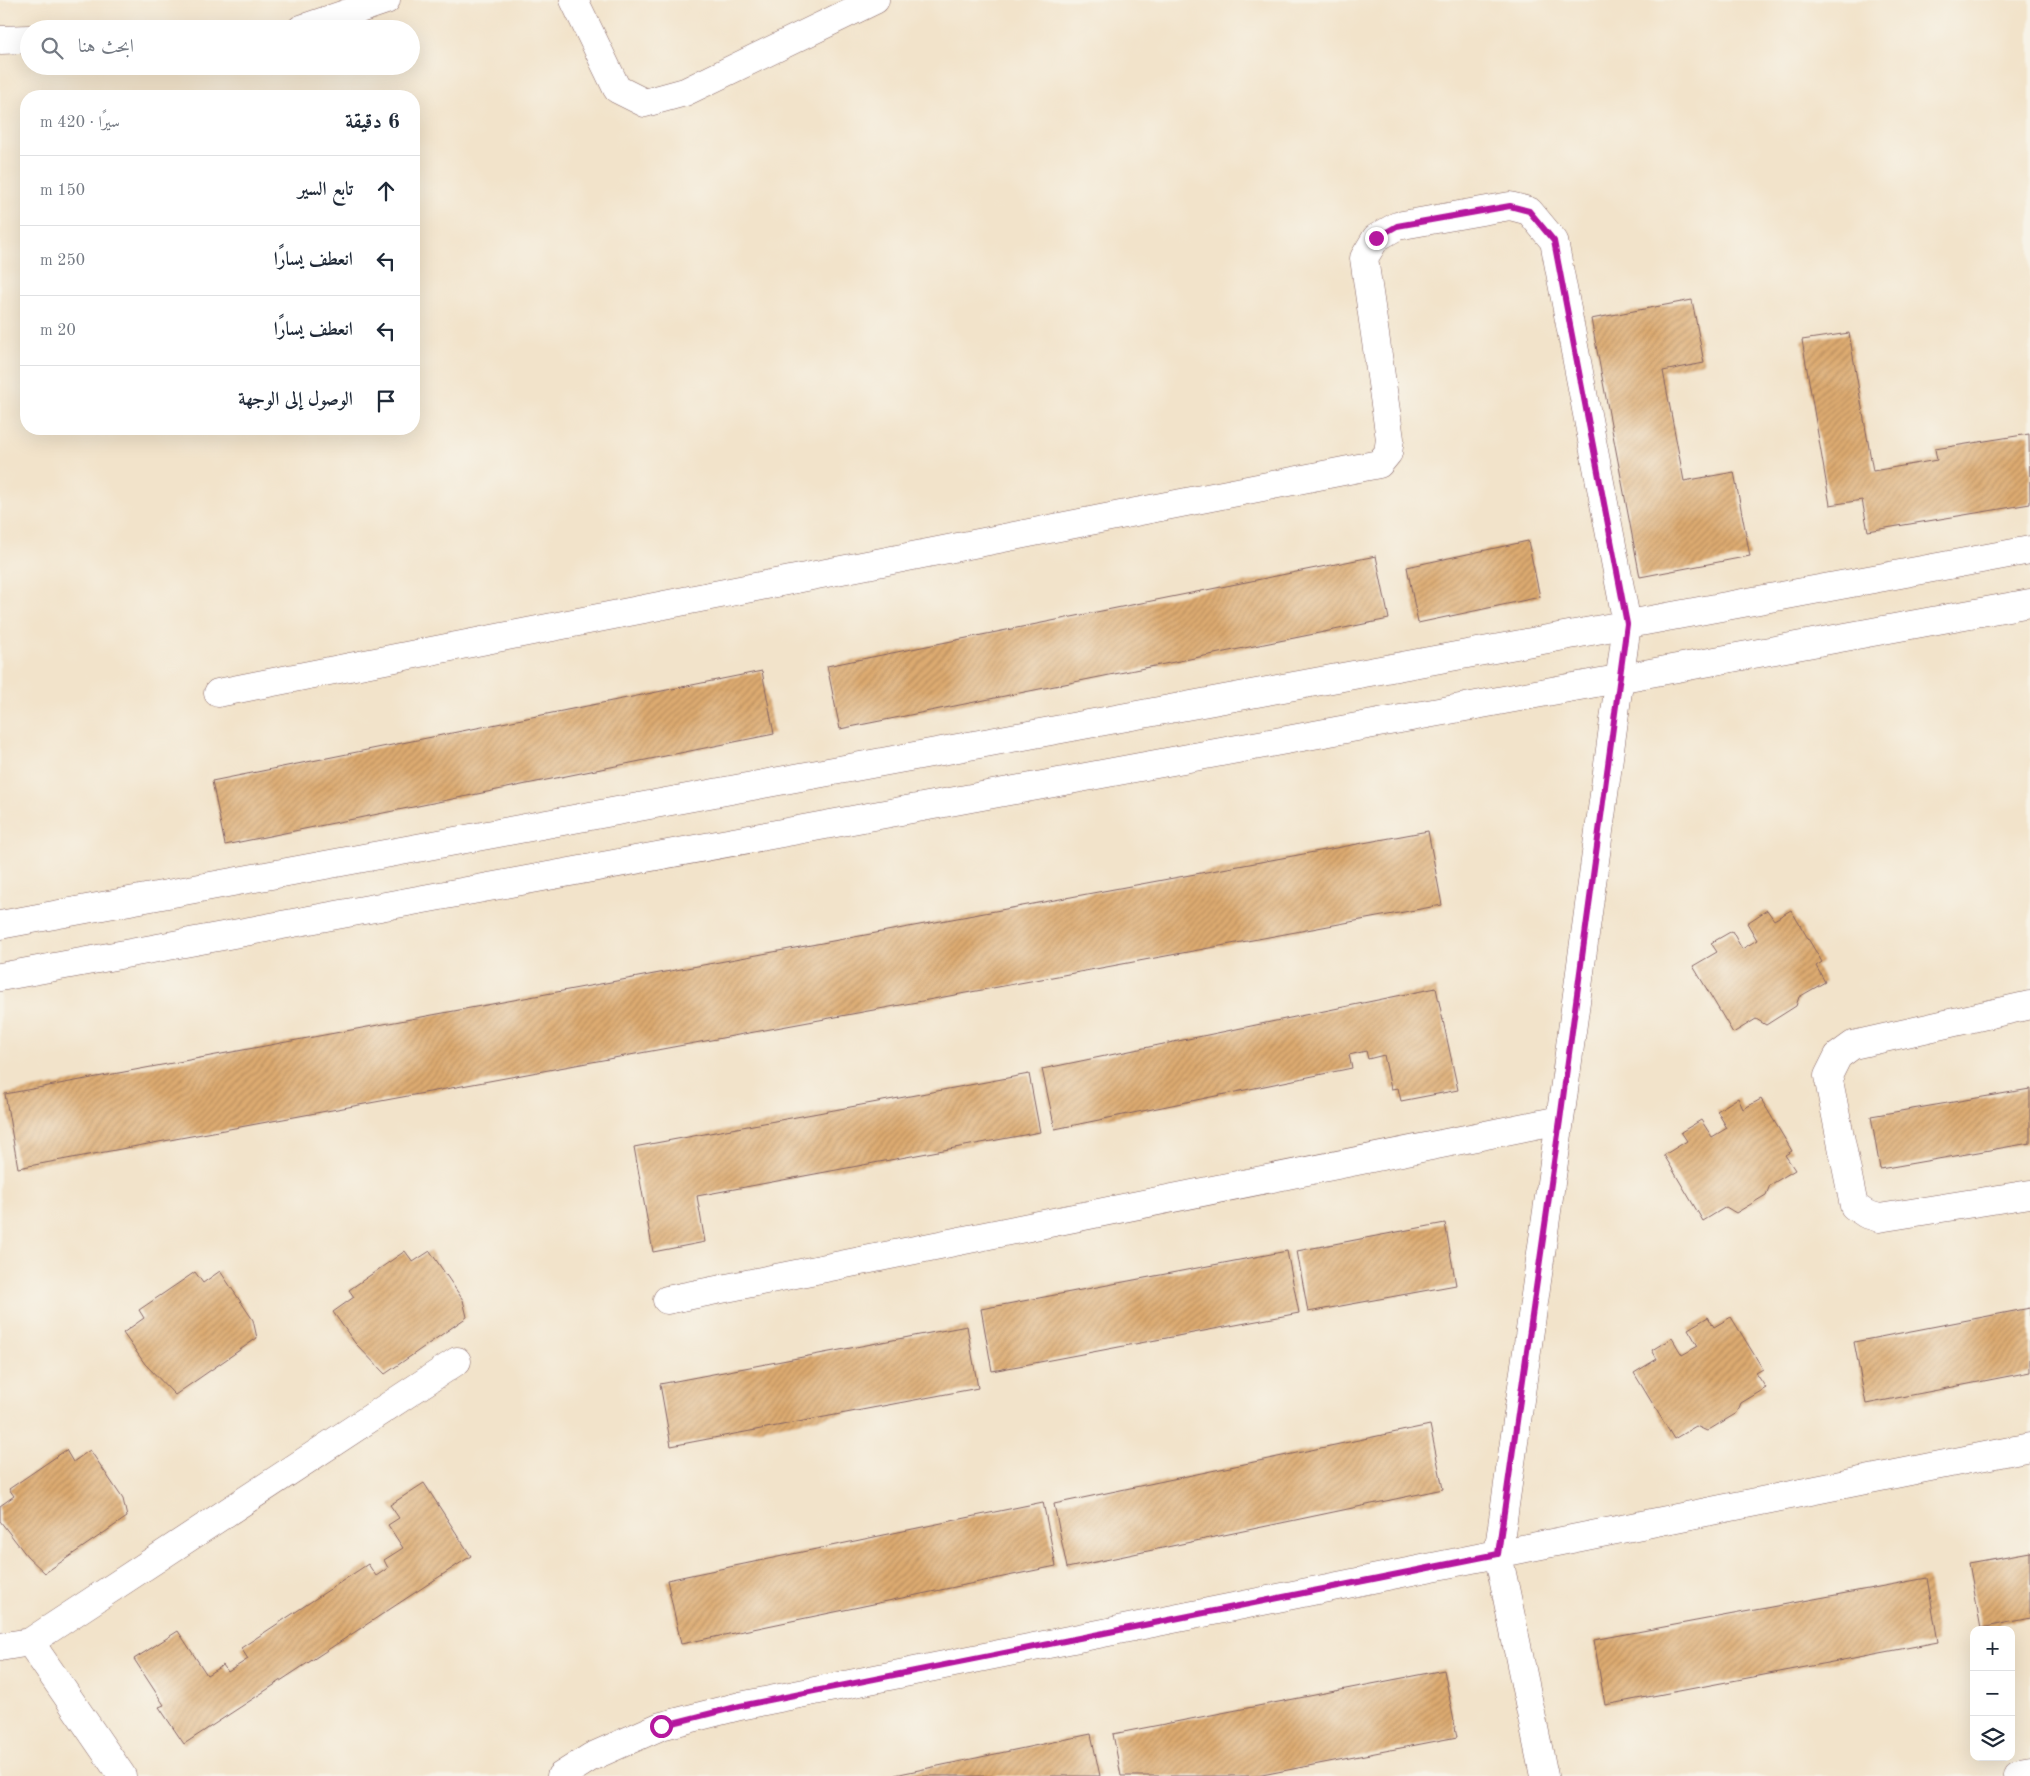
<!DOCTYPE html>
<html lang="ar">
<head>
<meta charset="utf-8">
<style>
  body { margin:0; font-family:"Old Standard TT",Amiri,serif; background:#f6f6f7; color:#1f2937; direction:rtl }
  .controls { position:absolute; right:15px; bottom:15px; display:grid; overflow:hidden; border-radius:10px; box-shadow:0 5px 20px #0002 }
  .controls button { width:45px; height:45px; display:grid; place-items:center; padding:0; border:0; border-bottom:1px solid #e0e1e3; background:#fff; color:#1f2937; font:25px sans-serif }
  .stop { position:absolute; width:15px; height:15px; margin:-11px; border:4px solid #b5179e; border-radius:50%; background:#fff }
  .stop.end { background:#b5179e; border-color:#fff; box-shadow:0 1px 5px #0008 }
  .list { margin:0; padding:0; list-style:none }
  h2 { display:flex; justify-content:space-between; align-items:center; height:65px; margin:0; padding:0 20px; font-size:21px }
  h2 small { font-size:16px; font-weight:400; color:#747a83 }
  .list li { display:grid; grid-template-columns:32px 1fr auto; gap:15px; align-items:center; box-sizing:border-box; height:70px; padding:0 20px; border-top:1px solid #e0e1e3 }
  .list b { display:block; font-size:19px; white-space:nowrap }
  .list em { font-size:16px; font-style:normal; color:#747a83 }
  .icon { flex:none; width:28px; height:28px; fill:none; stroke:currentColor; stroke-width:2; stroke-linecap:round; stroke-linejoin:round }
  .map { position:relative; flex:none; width:2030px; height:1776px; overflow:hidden; direction:ltr }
  .search { position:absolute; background:#fff; box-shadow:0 5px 20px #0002; left:20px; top:20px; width:400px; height:55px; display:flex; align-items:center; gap:12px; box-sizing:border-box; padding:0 18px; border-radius:28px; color:#747a83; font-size:19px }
  .panel { position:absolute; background:#fff; box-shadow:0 5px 20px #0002; left:20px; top:90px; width:400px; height:345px; border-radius:20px; direction:rtl }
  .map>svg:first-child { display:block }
  .building { fill:url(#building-hatch) }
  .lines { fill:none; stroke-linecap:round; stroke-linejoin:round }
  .minor-casing { stroke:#856463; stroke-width:29 }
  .secondary-casing { stroke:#856463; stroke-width:29 }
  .minor { stroke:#fff; stroke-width:28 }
  .secondary { stroke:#fff; stroke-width:28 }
  .route { stroke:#b5179e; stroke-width:6 }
</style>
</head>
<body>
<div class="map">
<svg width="2030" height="1776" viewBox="0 0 2030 1776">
  <defs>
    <pattern id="building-hatch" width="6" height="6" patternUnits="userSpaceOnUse" patternTransform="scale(1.25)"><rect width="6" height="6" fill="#ddab71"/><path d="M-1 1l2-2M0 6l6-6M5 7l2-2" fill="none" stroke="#b58b5d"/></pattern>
  </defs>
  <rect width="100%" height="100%" fill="#f7f3e8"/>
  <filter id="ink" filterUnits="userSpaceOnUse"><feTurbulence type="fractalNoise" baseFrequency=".02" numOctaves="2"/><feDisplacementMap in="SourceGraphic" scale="10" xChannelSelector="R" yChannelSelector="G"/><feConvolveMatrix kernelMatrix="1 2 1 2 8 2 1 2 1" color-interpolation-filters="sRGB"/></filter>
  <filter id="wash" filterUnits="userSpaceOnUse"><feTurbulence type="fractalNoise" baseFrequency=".0096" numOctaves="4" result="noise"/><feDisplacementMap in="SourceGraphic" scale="20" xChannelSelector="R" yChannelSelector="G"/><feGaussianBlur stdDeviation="1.12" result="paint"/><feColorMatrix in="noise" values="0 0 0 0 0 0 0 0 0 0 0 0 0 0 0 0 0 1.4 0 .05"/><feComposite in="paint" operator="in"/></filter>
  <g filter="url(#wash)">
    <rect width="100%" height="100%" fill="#f2e3ca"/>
    <g id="blocks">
      <path class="building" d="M 1692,300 L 1704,363 L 1663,371 L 1684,481 L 1734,472 L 1750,556 L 1640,577 L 1591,319 Z
        M 1849,333 L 1873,471 L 1937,460 L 1935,449 L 2029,434 L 2030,504 L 1868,531 L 1862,500 L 1830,505 L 1802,340 Z
        M 1528,541 L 1540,597 L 1418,623 L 1407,567 Z
        M 1376,556 L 1389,619 L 840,729 L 827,666 Z
        M 762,671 L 774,734 L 225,845 L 212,781 Z
        M 1428,831 L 1442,905 L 18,1168 L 5,1094 Z
        M 1767,910 L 1774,920 L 1791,910 L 1822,962 L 1816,966 L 1825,982 L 1799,997 L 1796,1006 L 1766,1025 L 1756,1019 L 1733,1033 L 1693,966 L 1717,952 L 1711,943 L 1732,931 L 1742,949 L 1757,940 L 1747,923 Z
        M 1436,988 L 1458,1090 L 1401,1101 L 1398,1088 L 1391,1089 L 1384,1055 L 1368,1059 L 1366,1051 L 1349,1055 L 1352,1068 L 1055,1129 L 1042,1069 Z
        M 1029,1074 L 1040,1132 L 697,1196 L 705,1242 L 653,1252 L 634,1147 Z
        M 2030,1089 L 2030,1143 L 1880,1169 L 1871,1116 Z
        M 1738,1098 L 1743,1109 L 1761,1099 L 1792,1151 L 1785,1155 L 1795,1170 L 1770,1185 L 1766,1195 L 1736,1213 L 1726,1207 L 1703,1221 L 1664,1155 L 1687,1141 L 1681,1132 L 1701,1120 L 1712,1137 L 1727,1128 L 1717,1111 Z
        M 1445,1223 L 1456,1285 L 1308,1312 L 1297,1251 Z
        M 405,1251 L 413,1262 L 430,1251 L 463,1300 L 467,1317 L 385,1374 L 355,1343 L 333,1312 L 354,1297 L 349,1290 Z
        M 1287,1251 L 1299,1313 L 992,1371 L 981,1309 Z
        M 220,1271 L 253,1320 L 257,1338 L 175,1395 L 145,1364 L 123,1333 L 144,1318 L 139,1310 L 195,1272 L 203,1283 Z
        M 2030,1308 L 2030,1372 L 1866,1404 L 1854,1342 Z
        M 1708,1317 L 1714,1327 L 1731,1317 L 1763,1369 L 1756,1373 L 1766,1388 L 1741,1403 L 1737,1413 L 1707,1431 L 1696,1426 L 1674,1439 L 1634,1373 L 1657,1359 L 1652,1350 L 1672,1338 L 1682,1355 L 1698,1346 L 1688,1329 Z
        M 967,1326 L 978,1388 L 671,1446 L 660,1384 Z
        M 1430,1425 L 1443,1489 L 1067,1568 L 1054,1504 Z
        M 66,1450 L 73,1462 L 90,1450 L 123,1499 L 127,1517 L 45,1573 L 27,1556 L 0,1521 L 0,1506 L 14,1496 L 9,1489 Z
        M 424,1483 L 471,1556 L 184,1744 L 159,1707 L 164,1705 L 134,1659 L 178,1631 L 207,1675 L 223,1665 L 228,1672 L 248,1659 L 241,1648 L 368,1564 L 376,1576 L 388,1568 L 384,1560 L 403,1548 L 388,1525 L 399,1518 L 390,1505 Z
        M 1043,1502 L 1056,1566 L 681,1644 L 667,1580 Z
        M 2030,1552 L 2030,1618 L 1981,1628 L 1969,1563 Z
        M 1927,1578 L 1938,1642 L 1605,1705 L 1594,1640 Z
        M 1444,1670 L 1457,1737 L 1257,1776 L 1121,1776 L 1113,1734 Z
        M 1091,1734 L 1100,1776 L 895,1776 L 895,1775 Z"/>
    </g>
  </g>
  <g filter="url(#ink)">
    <use href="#blocks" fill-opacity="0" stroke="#856463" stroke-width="1"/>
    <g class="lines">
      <defs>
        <path id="minor" d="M 574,0 L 617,89 L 645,103 L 685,92 L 875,0
          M 301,29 L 386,0
          M 0,40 L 29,39
          M 218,693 L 1379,464 L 1388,453 L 1390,439 L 1364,258 L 1376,238 L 1397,226 L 1510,206 L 1529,211 L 1554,241 L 1627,624 L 1560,1120 L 1498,1554 L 1544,1776
          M 2030,1005 L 1853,1045 L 1838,1056 L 1828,1076 L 1854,1206 L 1866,1214 L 1879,1218 L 2030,1194
          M 667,1300 L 1560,1120
          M 30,1642 L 122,1776
          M 0,1647 L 30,1642 L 457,1361
          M 561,1776 L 591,1757 L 661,1726 L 740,1706 L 2030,1447
          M 2018,1776 L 2030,1774"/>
        <path id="secondary" d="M 0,925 L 2030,550
          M 0,977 L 2030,603"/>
      </defs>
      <use href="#minor" class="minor-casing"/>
      <use href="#secondary" class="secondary-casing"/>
      <use href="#minor" class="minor"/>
      <use href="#secondary" class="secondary"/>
    </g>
  </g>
  <g class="lines" filter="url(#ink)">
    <path class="route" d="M 661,1726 L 740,1706 L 1498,1554 L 1560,1120 L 1627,624 L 1554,241 L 1529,211 L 1510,206 L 1397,226 L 1376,238"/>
  </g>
</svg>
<div class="controls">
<button>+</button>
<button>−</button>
<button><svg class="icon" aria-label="layers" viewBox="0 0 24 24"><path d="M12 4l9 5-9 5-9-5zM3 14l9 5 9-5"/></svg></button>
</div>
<div class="stop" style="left:661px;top:1726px"></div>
<div class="stop end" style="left:1376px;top:238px"></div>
<div class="search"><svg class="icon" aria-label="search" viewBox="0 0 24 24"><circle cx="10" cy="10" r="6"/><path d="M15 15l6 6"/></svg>ابحث هنا</div>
<section class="panel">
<h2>6 دقيقة<small>سيرًا · 420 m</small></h2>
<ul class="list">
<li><svg class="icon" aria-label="ahead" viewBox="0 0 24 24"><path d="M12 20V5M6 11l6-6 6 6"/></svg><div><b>تابع السير</b></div><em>150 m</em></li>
<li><svg class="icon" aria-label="left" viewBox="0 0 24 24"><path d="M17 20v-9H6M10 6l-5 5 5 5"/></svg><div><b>انعطف يسارًا</b></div><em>250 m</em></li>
<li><svg class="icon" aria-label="left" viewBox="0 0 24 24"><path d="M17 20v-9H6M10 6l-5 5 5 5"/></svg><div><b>انعطف يسارًا</b></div><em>20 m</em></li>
<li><svg class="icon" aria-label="arrive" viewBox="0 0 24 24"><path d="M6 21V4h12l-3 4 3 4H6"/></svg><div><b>الوصول إلى الوجهة</b></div></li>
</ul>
</section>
</div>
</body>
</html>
